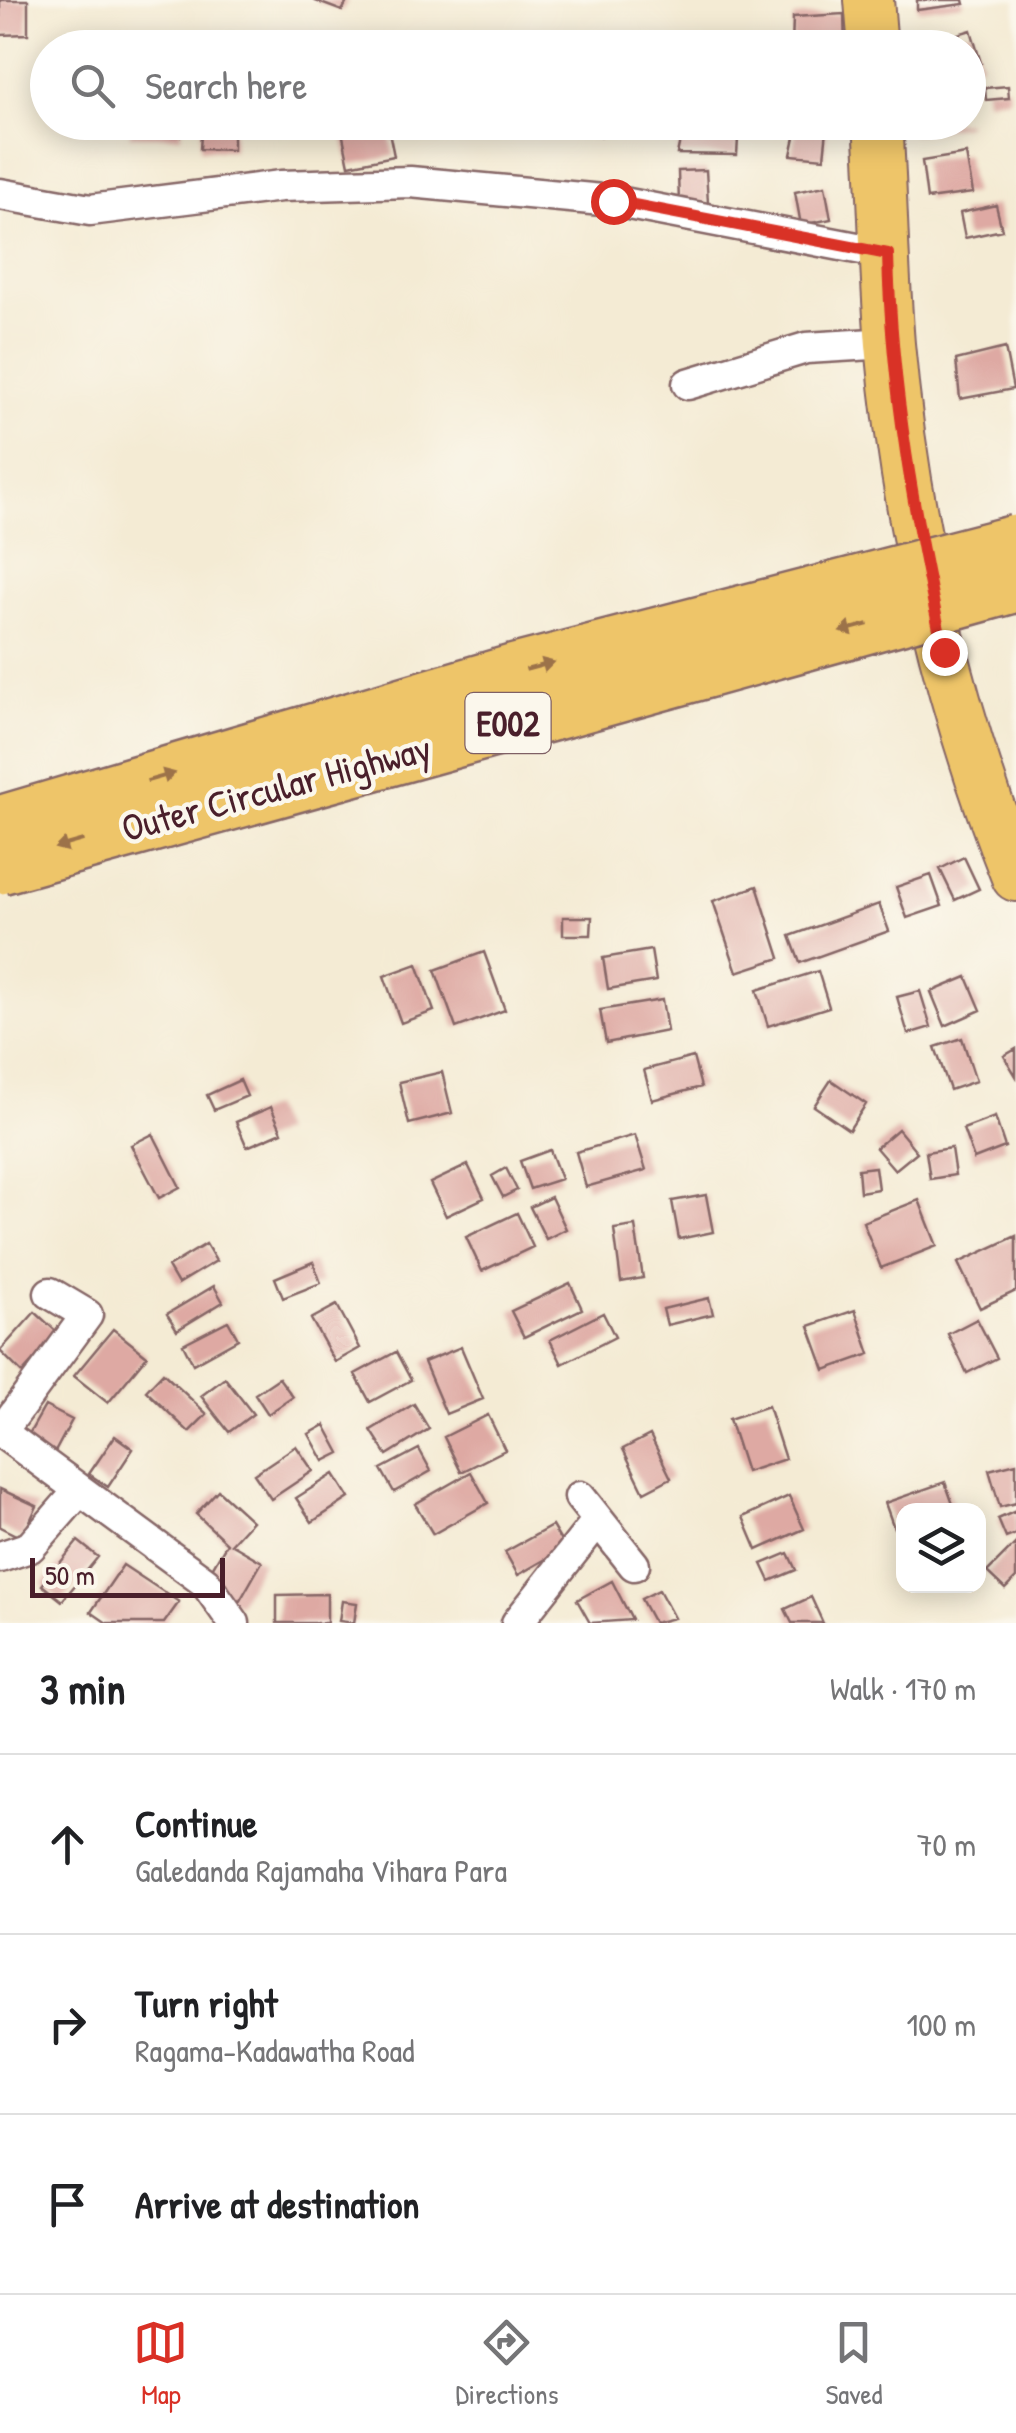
<!DOCTYPE html>
<html lang="en">
<head>
<meta charset="utf-8">
<style>
  body { margin:0; font-family:"Patrick Hand",sans-serif; background:#f6f6f6; color:#202124 }
  .controls { position:absolute; right:30px; bottom:30px; display:grid; overflow:hidden; border-radius:20px; box-shadow:0 5px 25px #0003 }
  .controls button { width:90px; height:90px; display:grid; place-items:center; padding:0; border:0; border-bottom:2px solid #e0e0e0; background:#fff; color:#202124; font:50px sans-serif }
  .scale { position:absolute; left:30px; bottom:25px; width:195px; box-sizing:border-box; padding-left:10px; border:5px solid #4a1f2b; border-top:0; font-size:28px; line-height:35px; white-space:nowrap; color:#4a1f2b; -webkit-text-stroke:8px #fbf7ec; paint-order:stroke }
  .stop { position:absolute; width:30px; height:30px; margin:-22px; border:8px solid #d93025; border-radius:50%; background:#fff }
  .stop.end { background:#d93025; border-color:#fff; box-shadow:0 2px 10px #0008 }
  .list { margin:0; padding:0; list-style:none }
  h2 { display:flex; justify-content:space-between; align-items:center; height:130px; margin:0; padding:0 40px; font-size:42px }
  h2 small { font-size:32px; font-weight:400; color:#757577 }
  .list li { display:grid; grid-template-columns:65px 1fr auto; gap:30px; align-items:center; box-sizing:border-box; height:180px; padding:0 40px; border-top:2px solid #e0e0e0 }
  .list b { display:block; font-size:38px; white-space:nowrap }
  .list p { margin:0; font-size:32px; white-space:nowrap; color:#757577 }
  .list em { font-size:32px; font-style:normal; color:#757577 }
  .icon { flex:none; width:55px; height:55px; fill:none; stroke:currentColor; stroke-width:2; stroke-linecap:round; stroke-linejoin:round }
  .map { position:relative; flex:none; width:1016px; height:1623px; overflow:hidden }
  .search { position:absolute; background:#fff; box-shadow:0 5px 25px #0003; left:30px; right:30px; top:30px; height:110px; display:flex; align-items:center; gap:25px; box-sizing:border-box; padding:0 35px; border-radius:55px; color:#757577; font-size:38px }
  .sheet { height:670px; background:#fff }
  nav { display:flex; justify-content:space-around; align-items:center; box-sizing:border-box; height:140px; border-top:2px solid #e0e0e0; background:#fff; font-size:28px; color:#757577 }
  nav a { display:grid; justify-items:center; gap:5px }
  nav .on { color:#d93025 }
  .map>svg:first-child { display:block }
  .building { fill:#dea9a3 }
  .lines { fill:none; stroke-linecap:round; stroke-linejoin:round }
  .minor-casing { stroke:#866666; stroke-width:35 }
  .primary-casing { stroke:#866666; stroke-width:52 }
  .minor { stroke:#fff; stroke-width:30 }
  .primary { stroke:#eec569; stroke-width:48 }
  .motorway-bridge-casing { stroke:#866666; stroke-width:60; stroke-linecap:butt }
  .motorway-bridge { stroke:#eec569; stroke-width:55 }
  .oneway { fill:#9c724a }
  .route { stroke:#d93025; stroke-width:12 }
  .labels { text-anchor:middle; dominant-baseline:central; stroke-width:9; stroke-linejoin:round; paint-order:stroke }
  .shield { fill:#fbf7ec; stroke:#7f6065; stroke-width:2.5 }
  .shield-label { font-size:35px; font-weight:bold; fill:#4a1f2b }
  .street-label { font-size:38px; fill:#4a1f2b; stroke:#fbf7ec }
</style>
</head>
<body>
<div class="map">
<svg width="1016" height="1623" viewBox="0 0 1016 1623">
  <rect width="100%" height="100%" fill="#fbf7ec"/>
  <filter id="ink" filterUnits="userSpaceOnUse"><feTurbulence type="fractalNoise" baseFrequency=".01" numOctaves="2"/><feDisplacementMap in="SourceGraphic" scale="20" xChannelSelector="R" yChannelSelector="G"/><feConvolveMatrix kernelMatrix="1 2 1 2 8 2 1 2 1" color-interpolation-filters="sRGB"/></filter>
  <filter id="wash" filterUnits="userSpaceOnUse"><feTurbulence type="fractalNoise" baseFrequency=".0048" numOctaves="4" result="noise"/><feDisplacementMap in="SourceGraphic" scale="40" xChannelSelector="R" yChannelSelector="G"/><feGaussianBlur stdDeviation="2.25" result="paint"/><feColorMatrix in="noise" values="0 0 0 0 0 0 0 0 0 0 0 0 0 0 0 0 0 1.4 0 .05"/><feComposite in="paint" operator="in"/></filter>
  <g filter="url(#wash)">
    <rect width="100%" height="100%" fill="#f4ebd4"/>
    <g id="blocks">
      <path class="building" d="M 0,0 L 28,0 L 28,34 L 0,35 Z
        M 313,0 L 348,0 L 342,11 Z
        M 917,0 L 963,0 L 964,4 L 917,10 Z
        M 844,14 L 845,48 L 792,48 L 793,17 Z
        M 971,30 L 981,63 L 968,67 L 968,48 L 951,48 L 948,37 Z
        M 1008,86 L 1009,98 L 986,100 L 985,88 Z
        M 131,122 L 180,122 L 181,136 L 130,136 Z
        M 202,122 L 233,122 L 233,150 L 200,149 Z
        M 340,122 L 387,122 L 394,156 L 349,165 Z
        M 600,122 L 637,122 L 638,131 L 601,136 Z
        M 684,122 L 739,122 L 737,155 L 677,154 Z
        M 909,122 L 967,122 L 967,124 L 912,135 Z
        M 797,128 L 827,130 L 824,158 L 791,155 Z
        M 966,154 L 973,193 L 927,199 L 922,161 Z
        M 706,170 L 708,203 L 679,204 L 678,171 Z
        M 825,186 L 831,219 L 801,225 L 795,192 Z
        M 996,205 L 1002,230 L 965,238 L 960,213 Z
        M 1005,348 L 1013,389 L 960,399 L 956,360 Z
        M 964,857 L 979,889 L 955,900 L 940,869 Z
        M 931,875 L 942,906 L 907,918 L 896,887 Z
        M 757,886 L 780,958 L 737,972 L 713,901 Z
        M 879,904 L 889,931 L 800,963 L 790,936 Z
        M 563,917 L 592,917 L 591,935 L 563,935 Z
        M 651,950 L 656,981 L 608,989 L 603,958 Z
        M 484,952 L 505,1010 L 456,1028 L 435,970 Z
        M 417,964 L 434,1011 L 401,1023 L 384,976 Z
        M 818,971 L 829,1007 L 768,1026 L 757,990 Z
        M 967,977 L 981,1010 L 945,1026 L 931,992 Z
        M 920,991 L 931,1027 L 908,1034 L 897,997 Z
        M 662,1000 L 667,1031 L 606,1043 L 600,1010 Z
        M 962,1038 L 976,1081 L 950,1090 L 935,1047 Z
        M 1016,1049 L 1016,1076 L 1004,1056 Z
        M 693,1057 L 701,1087 L 652,1100 L 644,1070 Z
        M 442,1072 L 452,1113 L 409,1124 L 399,1082 Z
        M 240,1080 L 247,1096 L 214,1110 L 207,1095 Z
        M 831,1080 L 866,1104 L 849,1130 L 814,1106 Z
        M 271,1107 L 282,1132 L 247,1147 L 236,1122 Z
        M 995,1117 L 1005,1147 L 974,1159 L 963,1129 Z
        M 898,1129 L 917,1152 L 895,1170 L 876,1148 Z
        M 153,1134 L 180,1187 L 159,1198 L 131,1145 Z
        M 635,1135 L 646,1170 L 586,1187 L 576,1152 Z
        M 951,1148 L 955,1175 L 930,1179 L 926,1152 Z
        M 550,1150 L 561,1179 L 530,1189 L 520,1161 Z
        M 468,1165 L 484,1198 L 446,1216 L 430,1183 Z
        M 875,1167 L 878,1189 L 860,1192 L 858,1169 Z
        M 506,1168 L 517,1190 L 503,1197 L 492,1176 Z
        M 706,1195 L 713,1232 L 679,1239 L 672,1201 Z
        M 551,1197 L 566,1229 L 546,1239 L 530,1207 Z
        M 919,1200 L 937,1246 L 881,1268 L 863,1222 Z
        M 517,1213 L 533,1247 L 482,1271 L 466,1237 Z
        M 635,1226 L 643,1278 L 621,1282 L 614,1229 Z
        M 1016,1236 L 1016,1291 L 980,1308 L 958,1263 Z
        M 206,1244 L 216,1261 L 178,1284 L 168,1267 Z
        M 313,1262 L 321,1283 L 283,1298 L 275,1278 Z
        M 570,1283 L 582,1309 L 524,1337 L 511,1311 Z
        M 214,1286 L 223,1302 L 177,1330 L 167,1314 Z
        M 709,1298 L 713,1314 L 667,1325 L 663,1309 Z
        M 337,1305 L 360,1348 L 335,1362 L 311,1319 Z
        M 855,1310 L 870,1354 L 825,1370 L 809,1326 Z
        M 35,1312 L 58,1333 L 22,1373 L 0,1351 Z
        M 603,1313 L 615,1337 L 562,1364 L 550,1340 Z
        M 977,1319 L 997,1358 L 967,1373 L 948,1334 Z
        M 228,1321 L 238,1339 L 193,1364 L 183,1344 Z
        M 113,1329 L 147,1356 L 108,1403 L 74,1376 Z
        M 461,1347 L 483,1399 L 446,1414 L 424,1362 Z
        M 396,1352 L 411,1380 L 370,1402 L 355,1374 Z
        M 163,1373 L 207,1414 L 189,1432 L 146,1391 Z
        M 225,1378 L 253,1414 L 229,1432 L 201,1396 Z
        M 279,1378 L 293,1397 L 268,1414 L 255,1394 Z
        M 414,1404 L 429,1429 L 387,1455 L 371,1430 Z
        M 45,1406 L 72,1420 L 48,1465 L 20,1450 Z
        M 768,1406 L 785,1459 L 746,1472 L 729,1419 Z
        M 488,1415 L 505,1450 L 461,1472 L 444,1437 Z
        M 325,1425 L 340,1453 L 324,1461 L 309,1434 Z
        M 650,1435 L 671,1478 L 644,1492 L 623,1449 Z
        M 115,1436 L 133,1449 L 108,1487 L 89,1474 Z
        M 296,1446 L 313,1471 L 271,1499 L 254,1474 Z
        M 419,1449 L 431,1471 L 394,1492 L 381,1469 Z
        M 1016,1463 L 1016,1503 L 1000,1507 L 989,1470 Z
        M 471,1472 L 488,1503 L 433,1534 L 415,1504 Z
        M 334,1474 L 349,1498 L 312,1522 L 296,1498 Z
        M 945,1482 L 954,1507 L 904,1510 L 904,1525 L 894,1528 L 885,1503 Z
        M 0,1489 L 37,1506 L 22,1538 L 0,1527 Z
        M 218,1490 L 252,1521 L 231,1544 L 262,1562 L 238,1604 L 203,1584 L 227,1543 L 196,1514 Z
        M 789,1496 L 804,1529 L 757,1550 L 743,1517 Z
        M 1016,1511 L 1016,1534 L 1006,1538 L 998,1519 Z
        M 552,1526 L 565,1548 L 518,1575 L 505,1552 Z
        M 78,1541 L 98,1557 L 62,1601 L 42,1585 Z
        M 1016,1543 L 1016,1578 L 1005,1589 L 987,1572 Z
        M 788,1553 L 796,1570 L 770,1581 L 762,1564 Z
        M 123,1565 L 179,1602 L 164,1623 L 107,1623 L 91,1612 Z
        M 612,1581 L 632,1620 L 590,1623 L 577,1600 Z
        M 659,1590 L 674,1618 L 654,1623 L 641,1599 Z
        M 327,1594 L 327,1623 L 277,1623 L 277,1595 Z
        M 811,1597 L 823,1623 L 792,1623 L 785,1609 Z
        M 342,1601 L 357,1603 L 354,1623 L 339,1621 Z"/>
    </g>
  </g>
  <g filter="url(#ink)">
    <use href="#blocks" fill-opacity="0" stroke="#866666" stroke-width="2.5"/>
    <g class="lines">
      <defs>
        <path id="minor" d="M 0,194 L 90,210 L 281,186 L 410,182 L 613,201 L 888,254
          M 688,384 L 806,348 L 890,343
          M 50,1293 L 87,1315 L 1,1432 L 205,1582 L 234,1623
          M 580,1497 L 634,1565
          M 0,1557 L 30,1547 L 79,1491
          M 517,1623 L 598,1520"/>
        <path id="primary" d="M 869,0 L 873,48
          M 878,122 C 883,196 884,270 890,344 C 906,525 949,708 1016,877"/>
      </defs>
      <use href="#minor" class="minor-casing"/>
      <use href="#primary" class="primary-casing"/>
      <use href="#minor" class="minor"/>
      <use href="#primary" class="primary"/>
      <defs>
        <path id="motorway-bridge" d="M 0,824 L 516,672 L 1016,543
          M 0,866 L 1016,584"/>
      </defs>
      <use href="#motorway-bridge" class="motorway-bridge-casing"/>
      <use href="#motorway-bridge" class="motorway-bridge"/>
    </g>
    <defs><path id="oneway-solid" d="M-6-.8H1V-3.2L6.5 0L1 3.2V.8H-6Z" transform="scale(2.5)"/></defs>
    <g class="oneway">
      <use href="#oneway-solid" transform="translate(854 628) rotate(165)"/>
      <use href="#oneway-solid" transform="translate(540 666) rotate(-15)"/>
      <use href="#oneway-solid" transform="translate(161 777) rotate(-16)"/>
      <use href="#oneway-solid" transform="translate(69 844) rotate(164)"/>
    </g>
  </g>
  <g class="lines" filter="url(#ink)">
    <path class="route" d="M 613,201 L 888,254 C 891,389 915,520 944,652"/>
  </g>
  <g class="labels">
    <rect class="shield" x="465.5" y="693" width="85" height="60" rx="8"/>
    <g class="shield-label">
      <text x="508" y="723">E002</text>
    </g>
    <g class="street-label">
      <text transform="translate(276 787) rotate(-15)">Outer Circular Highway</text>
    </g>
  </g>
</svg>
<div class="controls">
<button><svg class="icon" aria-label="layers" viewBox="0 0 24 24"><path d="M12 4l9 5-9 5-9-5zM3 14l9 5 9-5"/></svg></button>
</div>
<div class="scale">50 m</div>
<div class="stop" style="left:613px;top:201px"></div>
<div class="stop end" style="left:944px;top:652px"></div>
<div class="search"><svg class="icon" aria-label="search" viewBox="0 0 24 24"><circle cx="10" cy="10" r="6"/><path d="M15 15l6 6"/></svg>Search here</div>
</div>
<section class="sheet">
<h2>3 min<small>Walk · 170 m</small></h2>
<ul class="list">
<li><svg class="icon" aria-label="ahead" viewBox="0 0 24 24"><path d="M12 20V5M6 11l6-6 6 6"/></svg><div><b>Continue</b><p>Galedanda Rajamaha Vihara Para</p></div><em>70 m</em></li>
<li><svg class="icon" aria-label="right" viewBox="0 0 24 24"><path d="M7 20v-9h11M14 6l5 5-5 5"/></svg><div><b>Turn right</b><p>Ragama-Kadawatha Road</p></div><em>100 m</em></li>
<li><svg class="icon" aria-label="arrive" viewBox="0 0 24 24"><path d="M6 21V4h12l-3 4 3 4H6"/></svg><div><b>Arrive at destination</b></div></li>
</ul>
</section>
<nav>
<a class="on"><svg class="icon" aria-label="map" viewBox="0 0 24 24"><path d="M3 6l6-2 6 2 6-2v14l-6 2-6-2-6 2zM9 4v14M15 6v14"/></svg>Map</a>
<a><svg class="icon" aria-label="directions" viewBox="0 0 24 24"><path d="M12 3l9 9-9 9-9-9zM9 14v-3h6M13 9l2 2-2 2"/></svg>Directions</a>
<a><svg class="icon" aria-label="saved" viewBox="0 0 24 24"><path d="M7 4h10v16l-5-4-5 4z"/></svg>Saved</a>
</nav>
</body>
</html>
